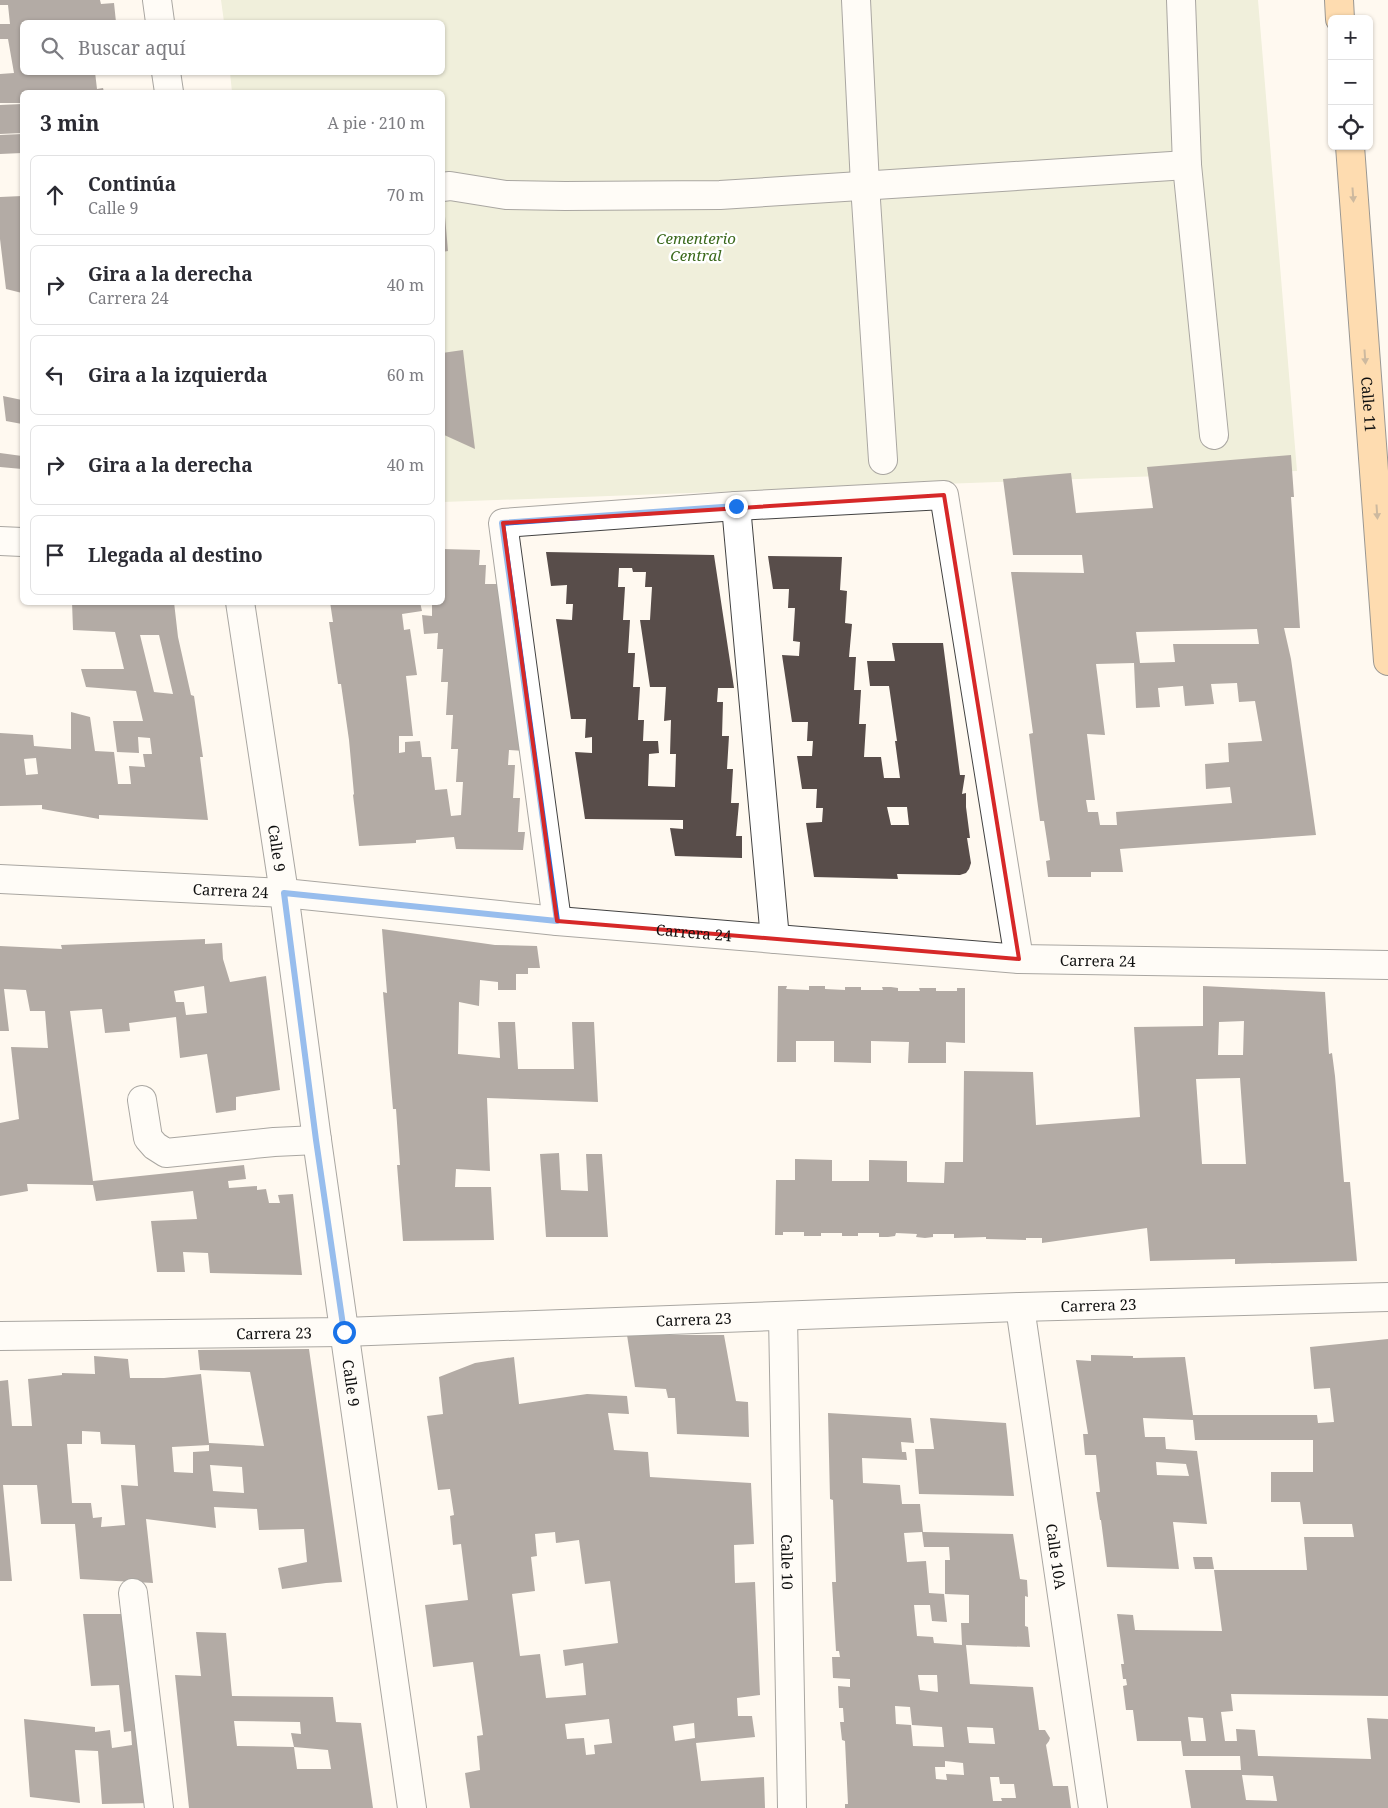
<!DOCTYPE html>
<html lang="es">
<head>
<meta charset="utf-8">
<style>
  body { margin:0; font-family:"Noto Serif",serif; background:#f7f7f7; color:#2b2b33 }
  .controls { position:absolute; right:15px; top:15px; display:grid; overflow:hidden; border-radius:8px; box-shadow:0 1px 4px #0004 }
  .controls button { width:45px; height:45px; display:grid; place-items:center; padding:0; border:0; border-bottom:1px solid #e1e1e2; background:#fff; color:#2b2b33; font:25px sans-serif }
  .stop { position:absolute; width:15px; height:15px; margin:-11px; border:4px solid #1a73e8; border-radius:50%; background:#fff }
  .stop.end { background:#1a73e8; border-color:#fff; box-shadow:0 1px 5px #0008 }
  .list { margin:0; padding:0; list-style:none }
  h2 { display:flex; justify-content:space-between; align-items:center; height:65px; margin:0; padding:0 20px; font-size:21px }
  h2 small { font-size:16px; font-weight:400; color:#7c7c81 }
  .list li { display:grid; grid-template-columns:32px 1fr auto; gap:15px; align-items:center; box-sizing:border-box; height:80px; margin:0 10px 10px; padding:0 10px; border:1px solid #e1e1e2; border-radius:8px }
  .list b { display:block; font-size:19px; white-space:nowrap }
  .list p { margin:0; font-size:16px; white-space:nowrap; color:#7c7c81 }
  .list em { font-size:16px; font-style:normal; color:#7c7c81 }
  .icon { flex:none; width:28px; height:28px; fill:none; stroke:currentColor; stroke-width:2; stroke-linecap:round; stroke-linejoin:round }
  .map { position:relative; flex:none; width:1388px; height:1808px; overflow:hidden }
  .search { position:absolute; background:#fff; box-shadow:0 1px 4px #0004; left:20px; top:20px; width:425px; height:55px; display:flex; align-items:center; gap:12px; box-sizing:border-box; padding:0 18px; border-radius:8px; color:#7c7c81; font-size:19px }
  .panel { position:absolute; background:#fff; box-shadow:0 1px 4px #0004; left:20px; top:90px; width:425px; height:515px; border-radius:8px }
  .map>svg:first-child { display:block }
  .cemetery { fill:#dee2c0 }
  .building { fill:#584d4a; fill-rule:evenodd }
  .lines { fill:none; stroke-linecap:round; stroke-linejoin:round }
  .minor-casing { stroke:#424242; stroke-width:30 }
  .major-casing { stroke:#202020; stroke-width:30 }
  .minor { stroke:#fff; stroke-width:28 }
  .major { stroke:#fcb963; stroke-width:28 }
  .oneway { fill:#916c3d }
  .route { stroke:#1a73e8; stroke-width:6 }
  .marked { fill:none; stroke:#d62828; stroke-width:4; stroke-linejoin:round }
  .labels { text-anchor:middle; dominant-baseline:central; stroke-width:5; stroke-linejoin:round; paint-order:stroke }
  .park-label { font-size:15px; font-style:italic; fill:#3b691c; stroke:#fff }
  .street-label { font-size:15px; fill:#0f0f0f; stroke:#fff }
</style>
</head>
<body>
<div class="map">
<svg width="1388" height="1808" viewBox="0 0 1388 1808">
  <rect width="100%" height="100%" fill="#fff9f0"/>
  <path class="cemetery" d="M 221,0 L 1258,0 L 1297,471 L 443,502 L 442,92 L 232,92 L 230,73 L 442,72 L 442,22 L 224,22 Z"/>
  <path class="building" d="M 0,0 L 100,0 L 101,4 L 114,3 L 116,22 L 22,22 L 22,72 L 95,72 L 97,89 L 103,88 L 104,92 L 22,92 L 22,103 L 0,103 L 0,74 L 14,73 L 8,39 L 0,39 L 0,24 L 10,24 L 8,5 L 0,5 Z
    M 22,104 L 22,133 L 0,134 L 0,105 Z
    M 22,134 L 22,153 L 0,154 L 0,135 Z
    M 22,196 L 22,293 L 6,289 L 0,239 L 0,197 Z
    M 442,205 L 444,205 L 448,251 L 442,252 Z
    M 463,350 L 466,376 L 475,449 L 442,434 L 442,353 Z
    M 3,396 L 22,400 L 22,424 L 6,421 Z
    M 0,453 L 22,456 L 22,469 L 0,467 Z
    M 1291,455 L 1294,497 L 1291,497 L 1300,628 L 1284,628 L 1291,659 L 1316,835 L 1120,849 L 1123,872 L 1091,872 L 1091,877 L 1048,877 L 1046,861 L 1050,860 L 1044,821 L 1040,821 L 1037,799 L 1029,734 L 1033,733 L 1011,572 L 1084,573 L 1082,555 L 1013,555 L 1003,479 L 1071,473 L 1076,513 L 1153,508 L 1147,467 ZM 1257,629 L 1259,644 L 1173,644 L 1175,662 L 1140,663 L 1136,632 ZM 1134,663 L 1136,708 L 1160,707 L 1158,688 L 1183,686 L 1185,706 L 1214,704 L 1211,684 L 1237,683 L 1239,702 L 1255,701 L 1262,741 L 1228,743 L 1229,762 L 1205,764 L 1206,789 L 1230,787 L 1232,803 L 1116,812 L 1117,825 L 1100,825 L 1098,812 L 1088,812 L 1086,800 L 1095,800 L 1087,734 L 1105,735 L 1096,664 Z
    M 442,549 L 480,550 L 479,565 L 486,565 L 485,584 L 501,584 L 525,751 L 509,750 L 508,765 L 515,765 L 513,798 L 520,798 L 518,832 L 525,832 L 523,850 L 456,849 L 454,837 L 416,840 L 416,843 L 359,846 L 353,795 L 354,794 L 349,740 L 341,684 L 338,684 L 329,622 L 333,622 L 330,602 L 420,602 L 422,611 L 402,614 L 404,630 L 410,629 L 417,675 L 406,676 L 413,736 L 399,736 L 399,753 L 405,752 L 405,742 L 420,741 L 422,757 L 431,757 L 435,790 L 447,789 L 451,816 L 461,815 L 463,782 L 456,782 L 458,749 L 451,749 L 453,715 L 446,715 L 448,682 L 441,682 L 443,649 L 437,649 L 438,633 L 424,634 L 422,615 L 432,616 L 432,602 L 442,602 Z
    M 546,552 L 714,555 L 734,688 L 718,688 L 717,702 L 723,702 L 722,736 L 729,736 L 727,769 L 733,769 L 731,803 L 739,803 L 736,836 L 742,836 L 742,858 L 675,856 L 670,828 L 683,829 L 683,820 L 585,819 L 575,752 L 592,753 L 592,737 L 585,738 L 586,719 L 571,719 L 556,619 L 572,620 L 573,604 L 566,604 L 567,585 L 551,586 ZM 619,568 L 632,568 L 633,572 L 646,572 L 645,587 L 652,587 L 650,620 L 640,620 L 650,687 L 666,687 L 664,721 L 671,720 L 670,754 L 676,754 L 675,787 L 648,786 L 649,754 L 659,753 L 658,741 L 643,741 L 644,720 L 638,720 L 640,687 L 633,687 L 635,653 L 628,653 L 630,620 L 623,620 L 625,587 L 618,587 Z
    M 768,556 L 842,557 L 840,590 L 847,591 L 845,623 L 852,624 L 849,657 L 856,657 L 854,690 L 861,690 L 859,724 L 866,724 L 864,757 L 881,757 L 884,778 L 900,778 L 895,741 L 897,741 L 889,686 L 870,686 L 867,661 L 895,661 L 892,643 L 943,643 L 960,775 L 965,775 L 962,794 L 966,793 L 966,807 L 970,838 L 967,838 L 971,863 L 969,869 L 966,873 L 960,875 L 897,874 L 898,879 L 814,877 L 806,823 L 822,822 L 823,808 L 816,808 L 817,789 L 802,789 L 797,756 L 812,756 L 813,741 L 807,741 L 808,722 L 792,722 L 782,655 L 799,656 L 800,642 L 793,641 L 795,608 L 788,608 L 789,589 L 773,589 ZM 887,807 L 907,807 L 909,825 L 891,825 Z
    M 72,602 L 174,602 L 178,637 L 191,695 L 194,696 L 203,757 L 200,757 L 208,820 L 99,815 L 99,819 L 42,809 L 42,805 L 0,806 L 0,733 L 33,735 L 34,746 L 71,749 L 71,712 L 90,717 L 95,751 L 114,752 L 118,784 L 131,784 L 129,766 L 145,767 L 143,754 L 152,754 L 150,738 L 138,737 L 139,753 L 117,752 L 113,721 L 143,721 L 136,691 L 86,687 L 81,669 L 124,669 L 115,632 L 73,630 ZM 140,635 L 159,635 L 173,694 L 154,692 ZM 36,758 L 38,774 L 26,775 L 24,759 Z
    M 382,929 L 495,945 L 537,946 L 540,968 L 528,968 L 528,974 L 516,974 L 516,990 L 498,990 L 498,982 L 480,980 L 479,1006 L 459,1002 L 458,1054 L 500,1058 L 498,1022 L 515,1022 L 518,1069 L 574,1069 L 572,1022 L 594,1022 L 598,1102 L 487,1098 L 490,1171 L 456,1169 L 455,1187 L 491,1187 L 494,1240 L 403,1241 L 397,1165 L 400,1165 L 396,1109 L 393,1109 L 383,992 L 387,993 Z
    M 205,939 L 205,944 L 222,943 L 223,959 L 230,982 L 266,976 L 280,1090 L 236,1097 L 236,1110 L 216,1113 L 207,1054 L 180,1058 L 176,1017 L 129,1023 L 130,1031 L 105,1033 L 102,1009 L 70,1011 L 93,1181 L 244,1165 L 246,1179 L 228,1181 L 229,1188 L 257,1186 L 257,1190 L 266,1189 L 269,1203 L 280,1203 L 278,1195 L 293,1194 L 302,1275 L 210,1273 L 208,1253 L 183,1252 L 185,1272 L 157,1272 L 151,1221 L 197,1219 L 193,1191 L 96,1201 L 93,1185 L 27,1184 L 28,1191 L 0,1196 L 0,1123 L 19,1119 L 11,1047 L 48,1048 L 45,1011 L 30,1011 L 26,990 L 4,989 L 9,1031 L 0,1031 L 0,946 L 62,949 L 61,945 ZM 204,986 L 207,1013 L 186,1015 L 184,1002 L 176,1002 L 174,991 Z
    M 778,986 L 787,986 L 786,989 L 809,990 L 809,986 L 825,986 L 825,989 L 845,990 L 845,987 L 861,987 L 861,990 L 883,990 L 882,987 L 891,987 L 898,988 L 898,991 L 920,991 L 919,988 L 936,988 L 936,991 L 957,991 L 957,988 L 965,988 L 965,1043 L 946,1042 L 946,1063 L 908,1063 L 909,1042 L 871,1041 L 871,1063 L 834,1062 L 834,1041 L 796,1041 L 796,1062 L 777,1062 Z
    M 1203,986 L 1325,992 L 1329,1054 L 1332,1053 L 1335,1076 L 1344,1182 L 1350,1182 L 1357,1261 L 1235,1264 L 1235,1259 L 1150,1261 L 1147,1228 L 1042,1243 L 1042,1238 L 1026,1238 L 1026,1240 L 986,1239 L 986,1237 L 954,1238 L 954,1234 L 933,1234 L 933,1237 L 925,1238 L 916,1237 L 917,1234 L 896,1233 L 895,1236 L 888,1237 L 879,1237 L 879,1233 L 858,1233 L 858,1236 L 842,1236 L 842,1233 L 821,1233 L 821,1236 L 804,1236 L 804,1232 L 783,1232 L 783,1235 L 775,1235 L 776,1180 L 795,1180 L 795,1159 L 832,1160 L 832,1181 L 869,1181 L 869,1160 L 907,1161 L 907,1182 L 944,1183 L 945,1162 L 963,1162 L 964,1071 L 1033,1072 L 1036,1125 L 1140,1117 L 1134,1027 L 1203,1026 ZM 1244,1021 L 1243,1055 L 1218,1055 L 1219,1022 ZM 1240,1078 L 1246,1164 L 1202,1164 L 1196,1079 Z
    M 559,1153 L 561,1190 L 588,1191 L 586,1154 L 602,1154 L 608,1237 L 546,1237 L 540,1154 Z
    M 627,1335 L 724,1335 L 736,1401 L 748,1402 L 749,1437 L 677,1434 L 675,1398 L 668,1398 L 666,1389 L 635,1387 Z
    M 1388,1339 L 1388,1696 L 1231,1694 L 1233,1711 L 1221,1712 L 1225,1741 L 1237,1741 L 1236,1729 L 1255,1730 L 1258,1756 L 1371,1759 L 1367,1718 L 1388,1719 L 1388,1808 L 1191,1808 L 1185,1770 L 1241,1770 L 1240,1756 L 1183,1756 L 1181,1741 L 1137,1741 L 1133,1710 L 1126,1710 L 1123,1686 L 1127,1685 L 1126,1679 L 1123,1679 L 1121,1664 L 1124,1664 L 1117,1614 L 1133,1615 L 1135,1630 L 1222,1631 L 1214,1570 L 1307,1570 L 1304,1537 L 1354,1537 L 1352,1524 L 1303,1524 L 1300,1502 L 1271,1502 L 1271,1472 L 1313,1472 L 1313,1440 L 1195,1440 L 1193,1420 L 1143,1418 L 1145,1437 L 1165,1437 L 1166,1449 L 1197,1451 L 1207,1524 L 1173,1522 L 1179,1569 L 1107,1567 L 1101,1520 L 1100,1520 L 1096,1492 L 1100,1492 L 1096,1455 L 1085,1455 L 1083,1434 L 1088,1434 L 1076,1360 L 1091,1361 L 1091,1355 L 1133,1356 L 1133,1358 L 1185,1357 L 1193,1415 L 1317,1415 L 1318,1423 L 1334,1422 L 1330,1388 L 1314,1389 L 1310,1347 ZM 1156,1462 L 1186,1464 L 1189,1476 L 1157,1475 ZM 1188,1717 L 1203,1718 L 1206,1741 L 1191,1741 ZM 1242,1775 L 1273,1776 L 1277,1801 L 1246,1800 Z
    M 309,1349 L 342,1582 L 326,1583 L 282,1589 L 278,1568 L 307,1562 L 304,1529 L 259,1530 L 257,1509 L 214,1507 L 216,1528 L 146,1519 L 153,1583 L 80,1579 L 75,1524 L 41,1524 L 37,1485 L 3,1485 L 12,1581 L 0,1581 L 0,1381 L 8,1380 L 12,1426 L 32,1426 L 28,1379 L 62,1375 L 62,1373 L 95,1374 L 94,1356 L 128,1359 L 130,1378 L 164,1378 L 201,1374 L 209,1443 L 264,1446 L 250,1372 L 200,1370 L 198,1350 ZM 82,1431 L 100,1432 L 101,1444 L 135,1445 L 138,1486 L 121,1485 L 125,1525 L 101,1527 L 102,1517 L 93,1518 L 91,1503 L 72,1503 L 67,1444 L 82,1444 ZM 209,1445 L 209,1451 L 193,1452 L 193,1473 L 174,1472 L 172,1447 ZM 210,1465 L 242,1467 L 244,1493 L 213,1491 Z
    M 514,1357 L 519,1404 L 587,1394 L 627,1396 L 629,1414 L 608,1413 L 614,1450 L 648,1452 L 650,1477 L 751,1483 L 754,1544 L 734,1545 L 735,1583 L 755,1582 L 760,1695 L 737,1698 L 738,1716 L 752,1716 L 755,1737 L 696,1743 L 701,1781 L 764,1777 L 765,1808 L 470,1808 L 465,1773 L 480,1770 L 477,1736 L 483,1735 L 473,1662 L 433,1667 L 425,1605 L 468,1600 L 461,1544 L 453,1545 L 450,1516 L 454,1515 L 450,1489 L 438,1490 L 427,1416 L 443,1414 L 439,1377 L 475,1363 ZM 555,1532 L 556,1543 L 579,1540 L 585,1584 L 610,1581 L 618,1643 L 563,1650 L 565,1666 L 583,1663 L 586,1695 L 546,1698 L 540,1654 L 520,1656 L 512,1594 L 535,1591 L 531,1557 L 537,1556 L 535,1534 ZM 609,1719 L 612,1743 L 594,1745 L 595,1754 L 586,1755 L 584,1738 L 567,1739 L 565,1724 ZM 694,1723 L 695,1738 L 675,1741 L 673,1726 Z
    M 828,1413 L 911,1418 L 914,1443 L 901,1442 L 902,1452 L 906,1452 L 907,1460 L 862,1458 L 863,1483 L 900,1485 L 902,1504 L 920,1504 L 923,1532 L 1013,1534 L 1020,1579 L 1027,1580 L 1028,1597 L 1025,1596 L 1025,1626 L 1028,1627 L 1030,1647 L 966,1645 L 970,1684 L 1033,1687 L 1039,1730 L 1045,1730 L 1050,1738 L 1049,1741 L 1046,1745 L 1053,1786 L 1068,1786 L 1071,1808 L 845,1808 L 845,1804 L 848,1804 L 845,1741 L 842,1740 L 840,1722 L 844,1722 L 843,1708 L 839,1708 L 838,1686 L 850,1687 L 850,1679 L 833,1678 L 832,1657 L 840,1657 L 839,1651 L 836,1651 L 832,1582 L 836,1582 L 833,1500 L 830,1499 ZM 922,1532 L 924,1547 L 949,1547 L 950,1560 L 945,1560 L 945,1594 L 969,1595 L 969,1623 L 961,1623 L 962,1645 L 934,1643 L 933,1637 L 917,1636 L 914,1605 L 930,1605 L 932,1621 L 947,1622 L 944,1594 L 929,1593 L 926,1561 L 907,1562 L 904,1533 ZM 918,1675 L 937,1675 L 938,1692 L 920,1690 ZM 895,1706 L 910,1707 L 912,1725 L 942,1727 L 944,1747 L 913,1746 L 911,1725 L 896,1724 ZM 967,1727 L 993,1728 L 995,1744 L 969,1743 ZM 945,1761 L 963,1763 L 964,1775 L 946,1774 L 947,1780 L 936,1779 L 935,1767 L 945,1767 ZM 990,1777 L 999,1777 L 1000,1784 L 1014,1784 L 1016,1798 L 1001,1798 L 1002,1801 L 993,1801 Z
    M 930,1418 L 1006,1423 L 1014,1496 L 919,1494 L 915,1449 L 934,1449 Z
    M 1193,1557 L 1212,1557 L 1214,1569 L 1195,1569 Z
    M 83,1614 L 135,1614 L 152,1803 L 102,1804 L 98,1751 L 75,1750 L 80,1803 L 30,1797 L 24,1719 L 95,1727 L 95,1732 L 110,1730 L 112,1748 L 132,1745 L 131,1731 L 124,1732 L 119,1685 L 91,1686 Z
    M 196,1632 L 226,1633 L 232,1696 L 333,1697 L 336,1722 L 361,1723 L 373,1808 L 189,1808 L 175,1675 L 201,1676 ZM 234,1721 L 300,1722 L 301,1734 L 291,1733 L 294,1747 L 328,1750 L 331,1769 L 297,1769 L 294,1747 L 237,1746 Z"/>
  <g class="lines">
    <defs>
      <g id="minor">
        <path d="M 157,0 L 160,22"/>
        <path d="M 856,0 L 865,185 L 883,460"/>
        <path d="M 1181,0 L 1187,165 L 1214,435"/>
        <path d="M 166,72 L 169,92"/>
        <path d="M 442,187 L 450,186 L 506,195 L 565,196 L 720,195 L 1187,165"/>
        <path d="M 736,506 L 775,939"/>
        <path d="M 0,541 L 22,542"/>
        <path id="s1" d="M 240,602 L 284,893 L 317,1140 L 412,1808"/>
        <path id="s2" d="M 0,879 L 284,893 L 557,921 L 1019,959 L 1388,965"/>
        <path d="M 557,921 L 503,523 L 736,506 L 944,495 L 1019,959"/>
        <path d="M 142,1100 L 148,1138 L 155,1146 L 166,1153 L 274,1142 L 317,1140"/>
        <path id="s3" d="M 1020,1307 L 1093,1808"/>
        <path id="s4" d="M 783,1316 L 792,1808"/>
        <path id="s5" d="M 0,1336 L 344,1332 L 1020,1307 L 1388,1297"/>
        <path d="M 133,1593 L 159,1808"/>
      </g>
      <g id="major">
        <path d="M 1339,0 L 1340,19"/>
        <path id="s6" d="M 1350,146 L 1388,661"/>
      </g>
    </defs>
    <use href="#minor" class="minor-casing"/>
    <use href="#major" class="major-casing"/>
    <use href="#minor" class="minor"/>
    <use href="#major" class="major"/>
  </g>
  <defs><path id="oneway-solid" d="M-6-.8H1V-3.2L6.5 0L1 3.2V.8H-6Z" transform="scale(1.25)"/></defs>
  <g class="oneway">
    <use href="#oneway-solid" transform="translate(1353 195) rotate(86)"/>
    <use href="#oneway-solid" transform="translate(1365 357) rotate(86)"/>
    <use href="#oneway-solid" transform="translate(1377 512) rotate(86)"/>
  </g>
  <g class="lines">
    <path class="route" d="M 344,1332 L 316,1140 L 284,893 L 557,921 L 502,523 L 736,506"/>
  </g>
  <path d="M0 0H1388V1808H0ZM 944,495 L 1019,959 L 557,921 L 503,523 Z" fill="#fff9f0" fill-opacity=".55" fill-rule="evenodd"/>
  <path class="marked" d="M 944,495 L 1019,959 L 557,921 L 503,523 Z"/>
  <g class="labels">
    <g class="park-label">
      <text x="696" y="238">Cementerio<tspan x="696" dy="17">Central</tspan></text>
    </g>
    <g class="street-label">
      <text stroke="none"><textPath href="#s6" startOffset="259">Calle 11</textPath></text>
      <text stroke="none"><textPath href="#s1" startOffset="249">Calle 9</textPath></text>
      <text stroke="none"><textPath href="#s2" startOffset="231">Carrera 24</textPath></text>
      <text stroke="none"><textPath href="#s2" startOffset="696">Carrera 24</textPath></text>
      <text stroke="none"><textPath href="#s2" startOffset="1101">Carrera 24</textPath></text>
      <text stroke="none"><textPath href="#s5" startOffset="1099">Carrera 23</textPath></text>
      <text stroke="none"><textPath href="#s5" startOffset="694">Carrera 23</textPath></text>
      <text stroke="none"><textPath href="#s5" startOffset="274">Carrera 23</textPath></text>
      <text stroke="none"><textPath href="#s1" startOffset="789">Calle 9</textPath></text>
      <text stroke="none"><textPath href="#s3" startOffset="252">Calle 10A</textPath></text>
      <text stroke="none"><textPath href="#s4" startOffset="246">Calle 10</textPath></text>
    </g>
  </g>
</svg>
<div class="controls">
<button>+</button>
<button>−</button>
<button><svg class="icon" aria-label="locate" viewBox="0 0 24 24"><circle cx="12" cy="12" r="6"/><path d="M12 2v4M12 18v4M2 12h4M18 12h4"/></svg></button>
</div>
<div class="stop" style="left:344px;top:1332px"></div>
<div class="stop end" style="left:736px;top:506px"></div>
<div class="search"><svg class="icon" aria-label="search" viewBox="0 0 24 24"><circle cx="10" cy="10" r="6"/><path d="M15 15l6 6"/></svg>Buscar aquí</div>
<section class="panel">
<h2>3 min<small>A pie · 210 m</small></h2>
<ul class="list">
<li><svg class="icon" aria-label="ahead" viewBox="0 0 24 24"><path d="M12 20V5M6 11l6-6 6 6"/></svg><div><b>Continúa</b><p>Calle 9</p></div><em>70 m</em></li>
<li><svg class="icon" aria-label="right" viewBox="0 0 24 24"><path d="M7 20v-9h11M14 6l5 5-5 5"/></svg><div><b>Gira a la derecha</b><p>Carrera 24</p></div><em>40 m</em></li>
<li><svg class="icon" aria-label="left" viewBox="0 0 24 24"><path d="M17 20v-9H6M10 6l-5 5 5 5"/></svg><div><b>Gira a la izquierda</b></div><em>60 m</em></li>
<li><svg class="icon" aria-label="right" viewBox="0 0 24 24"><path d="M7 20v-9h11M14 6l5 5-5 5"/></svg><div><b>Gira a la derecha</b></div><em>40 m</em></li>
<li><svg class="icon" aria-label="arrive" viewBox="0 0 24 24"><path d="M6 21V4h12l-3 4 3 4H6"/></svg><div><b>Llegada al destino</b></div></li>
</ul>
</section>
</div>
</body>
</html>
